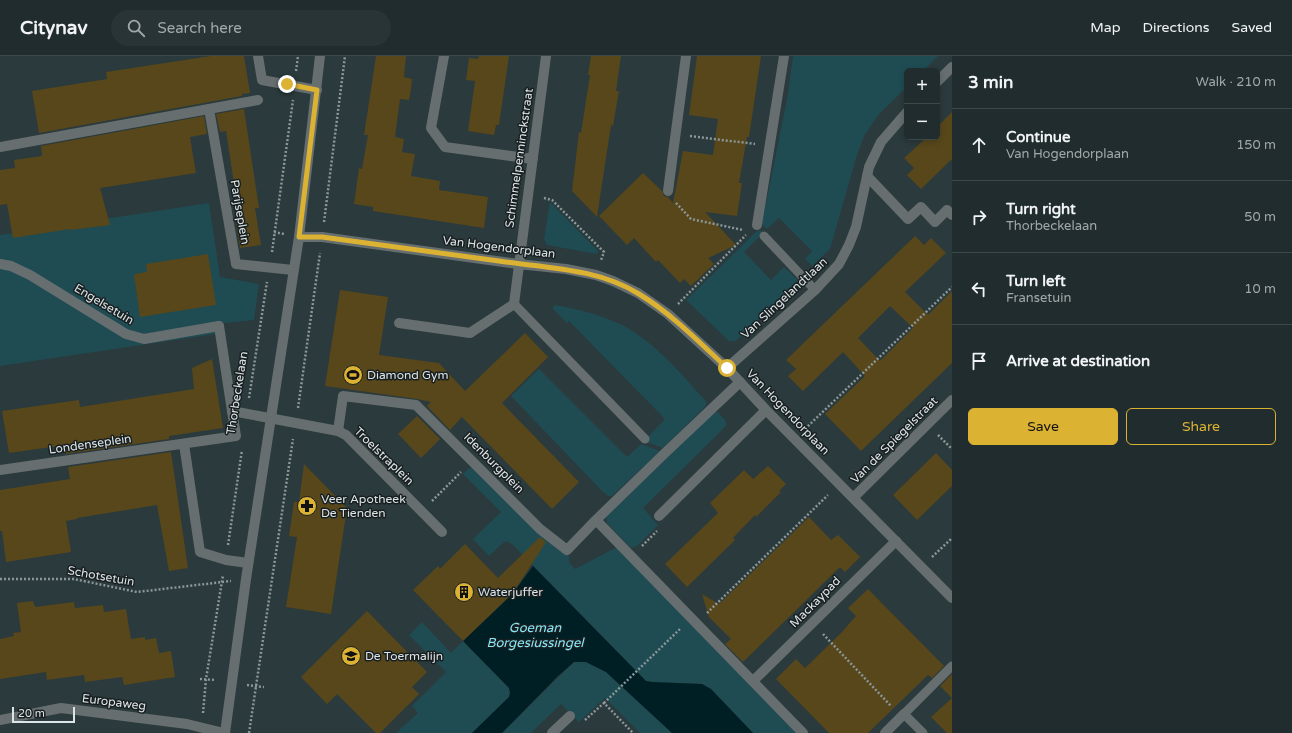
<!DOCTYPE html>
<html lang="en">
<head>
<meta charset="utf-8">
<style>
  body { margin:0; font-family:"Varela Round",sans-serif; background:#283435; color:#f1f3f6 }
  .controls { position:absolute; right:12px; top:12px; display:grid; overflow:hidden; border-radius:6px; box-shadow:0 2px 6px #0003 }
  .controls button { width:36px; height:36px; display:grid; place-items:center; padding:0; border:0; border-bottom:1px solid #3d4849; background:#202c2d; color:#f1f3f6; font:20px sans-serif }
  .scale { position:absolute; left:12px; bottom:10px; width:63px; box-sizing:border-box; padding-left:4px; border:2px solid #dbe4e6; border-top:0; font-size:11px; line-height:14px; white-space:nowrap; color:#dbe4e6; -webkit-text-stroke:3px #191f21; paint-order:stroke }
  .stop { position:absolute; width:12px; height:12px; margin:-9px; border:3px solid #dcb233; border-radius:50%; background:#fff }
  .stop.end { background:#dcb233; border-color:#fff; box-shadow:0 1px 4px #0008 }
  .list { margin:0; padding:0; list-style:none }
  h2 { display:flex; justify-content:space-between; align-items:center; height:52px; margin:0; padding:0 16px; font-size:17px }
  h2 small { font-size:13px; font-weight:400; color:#a2a7aa }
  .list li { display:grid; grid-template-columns:26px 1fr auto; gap:12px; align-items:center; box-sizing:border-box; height:72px; padding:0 16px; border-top:1px solid #3d4849 }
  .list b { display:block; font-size:15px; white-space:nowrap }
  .list p { margin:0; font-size:13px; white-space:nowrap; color:#a2a7aa }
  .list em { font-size:13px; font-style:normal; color:#a2a7aa }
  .actions { display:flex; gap:8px; padding:12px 16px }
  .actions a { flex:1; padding:9px 0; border:1px solid #dcb233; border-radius:6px; text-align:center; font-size:14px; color:#dcb233 }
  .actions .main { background:#dcb233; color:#111 }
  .icon { flex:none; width:22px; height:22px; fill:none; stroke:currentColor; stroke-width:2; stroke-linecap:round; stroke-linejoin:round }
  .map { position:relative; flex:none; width:952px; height:677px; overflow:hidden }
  header { display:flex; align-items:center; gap:24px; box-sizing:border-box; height:56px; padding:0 20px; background:#202c2d; border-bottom:1px solid #3d4849 }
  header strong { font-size:19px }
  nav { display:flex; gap:22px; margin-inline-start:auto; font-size:14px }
  .search { width:280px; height:36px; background:#283435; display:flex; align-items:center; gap:10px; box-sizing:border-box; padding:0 14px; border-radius:22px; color:#a2a7aa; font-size:15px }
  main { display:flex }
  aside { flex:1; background:#202c2d }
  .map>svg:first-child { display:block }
  .green { fill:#1f4c53 }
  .water { fill:#001f24 }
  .building { fill:#57471b; fill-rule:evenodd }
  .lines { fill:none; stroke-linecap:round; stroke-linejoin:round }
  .path { stroke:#8b9799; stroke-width:2.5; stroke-dasharray:2 2; stroke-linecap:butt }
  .service { stroke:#676e6f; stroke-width:9 }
  .pedestrian { stroke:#676e6f; stroke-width:10 }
  .minor { stroke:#676e6f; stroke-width:10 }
  .tertiary { stroke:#676e6f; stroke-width:10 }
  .route { stroke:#dcb233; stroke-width:5 }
  .labels { text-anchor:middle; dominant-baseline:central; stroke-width:3; stroke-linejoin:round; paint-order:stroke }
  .street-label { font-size:12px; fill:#dbe4e6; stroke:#191f21 }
  .poi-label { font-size:12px; fill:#dbe4e6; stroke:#191f21; text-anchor:start }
  .water-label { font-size:13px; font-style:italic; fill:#87e8f8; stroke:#191f21 }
</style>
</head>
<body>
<header>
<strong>Citynav</strong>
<div class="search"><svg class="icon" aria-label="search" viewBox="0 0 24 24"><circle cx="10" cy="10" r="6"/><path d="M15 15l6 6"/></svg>Search here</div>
<nav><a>Map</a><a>Directions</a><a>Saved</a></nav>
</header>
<main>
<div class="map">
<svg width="952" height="677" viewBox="0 0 952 677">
  <rect width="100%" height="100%" fill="#2b3a3c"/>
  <path class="green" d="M 793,0 L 938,0 L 923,15 L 907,15 L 907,31 L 879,58 L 864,80 L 857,99 L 830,193 L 812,210 L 805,203 L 812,195 L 779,162 L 767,173 L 762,168 L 788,38 Z
    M 550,146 L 598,195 L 597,198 L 547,189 L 544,183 Z
    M 209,147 L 220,221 L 259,228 L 254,264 L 214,268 L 215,278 L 0,310 L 0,179 Z
    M 760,174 L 763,177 L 744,196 L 771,224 L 784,211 L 798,224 L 736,285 L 729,285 L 686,244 L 757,175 Z
    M 555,249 C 578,253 601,259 622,269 C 655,286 681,318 706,345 L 706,350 L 663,392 L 644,385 L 665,363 L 569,265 L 567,267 L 552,252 Z
    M 539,313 L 627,401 L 641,388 L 660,395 L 612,440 L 608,440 L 602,435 L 511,340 Z
    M 718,356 L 726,365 L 726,370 L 643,452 L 658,469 L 637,490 L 631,492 L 607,467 L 606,461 L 713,357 Z
    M 472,411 L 535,474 L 569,500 L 569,506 L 575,513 L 617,491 L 800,677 L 753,677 L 711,633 L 702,628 L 652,626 L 646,625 L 512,488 L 506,485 L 502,488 L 489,500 L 473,483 L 501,456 L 463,418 L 468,413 Z
    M 422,566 L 451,597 L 463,585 L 509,632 L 510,637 L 509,641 L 472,677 L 396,677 L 418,657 L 412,650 L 446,616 L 409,579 Z
    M 574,606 L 586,606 L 606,616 L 672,677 L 640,677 L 605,642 L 579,666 L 561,648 L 531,677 L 502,677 Z"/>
  <path class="water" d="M 533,510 L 646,625 L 652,626 L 702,628 L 711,633 L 753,677 L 672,677 L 606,616 L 586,606 L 574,606 L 557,621 L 502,677 L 472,677 L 509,641 L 510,637 L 509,632 L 463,585 L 513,537 Z"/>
  <path class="building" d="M 211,0 L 244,0 L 250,37 L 242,38 L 242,40 L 39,77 L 32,35 L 107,23 L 106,16 Z
    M 376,0 L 406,0 L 404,21 L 412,23 L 411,33 L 409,44 L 400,43 L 395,81 L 404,83 L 402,96 L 415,98 L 411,120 L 440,125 L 439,134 L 488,141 L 484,172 L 373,155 L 373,151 L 354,148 L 359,112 L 362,113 L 368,79 L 364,79 Z
    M 479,0 L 509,0 L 499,69 L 496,69 L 494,79 L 468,75 L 475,25 L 466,24 L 469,2 L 478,3 Z
    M 591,0 L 621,0 L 616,35 L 619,35 L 613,70 L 611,69 L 597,161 L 572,135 L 579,76 L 581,77 L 590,19 L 588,19 Z
    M 697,0 L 761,0 L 749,81 L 747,81 L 739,127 L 742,127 L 737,160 L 705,156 L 736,189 L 708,202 L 714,208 L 691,230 L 684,223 L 680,227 L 658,204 L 656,206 L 634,182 L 627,189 L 599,160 L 643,117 L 662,135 L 664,140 L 668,141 L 673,147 L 683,95 L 713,99 L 718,63 L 689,59 Z
    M 244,53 L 259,152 L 255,152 L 261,189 L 240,192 L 235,155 L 238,154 L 226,75 L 220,76 L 216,58 Z
    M 952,56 L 952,103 L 921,133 L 907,119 L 914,112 L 904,102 L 927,81 L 937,81 L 937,71 Z
    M 204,60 L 207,78 L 190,81 L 196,117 L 100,132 L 110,169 L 70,174 L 70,173 L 13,182 L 7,148 L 0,149 L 0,114 L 15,112 L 14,104 L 42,100 L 41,90 Z
    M 915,180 L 924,189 L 931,182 L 946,197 L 905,236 L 928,259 L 952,235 L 952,307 L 861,395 L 825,358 L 865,320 L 843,296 L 803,335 L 788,320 L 796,313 L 786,304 ZM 890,250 L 913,272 L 880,305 L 858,282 Z
    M 208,198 L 216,249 L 140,261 L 134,218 L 147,216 L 146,208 Z
    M 340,234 L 388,241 L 379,299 L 439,307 L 465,335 L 525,277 L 548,301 L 502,347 L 579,426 L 552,453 L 462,361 L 450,374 L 427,350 L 431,346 L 417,343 L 325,330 Z
    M 212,303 L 223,372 L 169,380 L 169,383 L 66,398 L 65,389 L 9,397 L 2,355 L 79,344 L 80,351 L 194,333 L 192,312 Z
    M 417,360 L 440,383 L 421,402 L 398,378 Z
    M 171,396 L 188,512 L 169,515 L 157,449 L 77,462 L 77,463 L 66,465 L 71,496 L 6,506 L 2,475 L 0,475 L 0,434 L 70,423 L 68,411 Z
    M 936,397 L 952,414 L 952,430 L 917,464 L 893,439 Z
    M 304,408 L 347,452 L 331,558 L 286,551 L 297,481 L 289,480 L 294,446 L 299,446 Z
    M 768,410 L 786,428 L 779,435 L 781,436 L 756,461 L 755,459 L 733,482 L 735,484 L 687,531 L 665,508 L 718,457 L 710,447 L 744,414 L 753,423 Z
    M 809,461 L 831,484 L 838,479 L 860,501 L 845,516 L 840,511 L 743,606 L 725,588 L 731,583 L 709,561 L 702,538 L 719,548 Z
    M 540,481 L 546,486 L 513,537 L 463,585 L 413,534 L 438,510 L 440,513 L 465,488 L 498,522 Z
    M 868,533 L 944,610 L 932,622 L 928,619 L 868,677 L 829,677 L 776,623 L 796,603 L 805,612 L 841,577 L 856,560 L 848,552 Z
    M 33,545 L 35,551 L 74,546 L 75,552 L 103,549 L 104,556 L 126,553 L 131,583 L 145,581 L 145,584 L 156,582 L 159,597 L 171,595 L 175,621 L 124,629 L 122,621 L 85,626 L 84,619 L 47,624 L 46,616 L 0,623 L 0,583 L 14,580 L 13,577 L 21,576 L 17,547 Z
    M 367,555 L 427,616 L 412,631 L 419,638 L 380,677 L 376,677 L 337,638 L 327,648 L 301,621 Z
    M 952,618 L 952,677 L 947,677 L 931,661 L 952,642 L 940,630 Z"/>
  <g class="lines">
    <path class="path" d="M 296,15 L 298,0
      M 690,80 L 755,88
      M 544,142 L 552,144 L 604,196 L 601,204
      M 676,147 L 691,163 L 743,174
      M 324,166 L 345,0
      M 274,176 L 284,178
      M 272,196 L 293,44
      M 678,248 L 746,179
      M 249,342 L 267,226
      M 298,352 L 320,197
      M 805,373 L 952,231
      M 938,379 L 952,393
      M 432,445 L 461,416
      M 228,489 L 242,394
      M 642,490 L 657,475
      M 932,501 L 952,482
      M 0,523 L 74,523 L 137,536 L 231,525
      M 707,557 L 828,439
      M 823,578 L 891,650
      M 200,623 L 216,624
      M 247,629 L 264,631
      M 604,647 L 681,572
      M 203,657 L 206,623 L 223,519
      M 585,664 L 604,647 L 633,677
      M 249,677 L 293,383"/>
    <path class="service" d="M 764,180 L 815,234
      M 514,248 L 645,383
      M 923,677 L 904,658 L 952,610"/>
    <path class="pedestrian" d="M 0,91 L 258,44
      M 867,120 L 908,163 L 921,151 L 935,166 L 947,154 L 952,159
      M 757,169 L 784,0
      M 0,208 L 11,210 L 30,219 L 126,278 L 144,283 L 219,270
      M 338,375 L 343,340 L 416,349 L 540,473 L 567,494 L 596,464 L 803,677
      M 0,414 L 236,380 L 232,355
      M 596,464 L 665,397 L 740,326
      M 753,625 L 896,485
      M 885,677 L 904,658"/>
    <path class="minor" d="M 258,0 L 262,24 L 317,34
      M 444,0 L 431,72 L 445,91 L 533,103
      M 937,26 L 952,11
      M 209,53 L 236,208 L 293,214
      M 668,135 L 686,0
      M 299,181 L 322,181 L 518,208 L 566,213 L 596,219 L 613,225 L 638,237 L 668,258 L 727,312 L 766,354 L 952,542
      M 399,267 L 470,277 L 514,248 L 546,0
      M 219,270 L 232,355 L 338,375 L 346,379 L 442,476
      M 727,312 L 815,234 L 839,208 L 849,189 L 856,171 L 869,111 L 881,86 L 907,56
      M 184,388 L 200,496 L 226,504 L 248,507
      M 854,441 L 952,344
      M 659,460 L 766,354
      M 0,664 L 61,652 L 187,668 L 224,677
      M 552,677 L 570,660"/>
    <path class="tertiary" d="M 225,677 L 246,523 L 299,181 L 320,0"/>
  </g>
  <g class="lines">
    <path class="route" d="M 287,28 L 317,34 L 299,181 L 322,181 C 381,189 440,197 499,205 C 546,212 597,212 639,238 C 672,258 699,286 727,312"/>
  </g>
  <defs>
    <symbol id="stadium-disc" viewBox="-11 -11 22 22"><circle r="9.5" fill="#dcb233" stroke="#191f21"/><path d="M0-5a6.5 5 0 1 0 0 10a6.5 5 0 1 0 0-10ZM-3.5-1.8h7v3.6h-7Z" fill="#111"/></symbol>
    <symbol id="pharmacy-disc" viewBox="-11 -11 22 22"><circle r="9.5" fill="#dcb233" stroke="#191f21"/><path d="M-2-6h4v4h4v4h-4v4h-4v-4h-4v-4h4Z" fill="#111"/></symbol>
    <symbol id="building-disc" viewBox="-11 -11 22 22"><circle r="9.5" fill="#dcb233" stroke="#191f21"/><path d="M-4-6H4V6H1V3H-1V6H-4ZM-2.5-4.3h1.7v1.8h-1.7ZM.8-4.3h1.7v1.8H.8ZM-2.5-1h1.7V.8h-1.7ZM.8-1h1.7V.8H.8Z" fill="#111"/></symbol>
    <symbol id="school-disc" viewBox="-11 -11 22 22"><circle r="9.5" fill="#dcb233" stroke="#191f21"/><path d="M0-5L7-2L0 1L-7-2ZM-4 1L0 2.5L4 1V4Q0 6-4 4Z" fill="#111"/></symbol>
  </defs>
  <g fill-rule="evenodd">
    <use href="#stadium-disc" x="342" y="308" width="22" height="22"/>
    <use href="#pharmacy-disc" x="296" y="439" width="22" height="22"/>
    <use href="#building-disc" x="453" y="525" width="22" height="22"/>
    <use href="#school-disc" x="340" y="589" width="22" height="22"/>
  </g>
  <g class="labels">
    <g class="street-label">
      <text transform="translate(519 102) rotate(-82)">Schimmelpenninckstraat</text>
      <text transform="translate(240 156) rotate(80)">Parijseplein</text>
      <text transform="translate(499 191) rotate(7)">Van Hogendorplaan</text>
      <text transform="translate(784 242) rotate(-43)">Van Slingelandtlaan</text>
      <text transform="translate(104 248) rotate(31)">Engelsetuin</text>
      <text transform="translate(237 337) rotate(-81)">Thorbeckelaan</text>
      <text transform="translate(788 356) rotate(46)">Van Hogendorplaan</text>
      <text transform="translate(894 384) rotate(-45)">Van de Spiegelstraat</text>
      <text transform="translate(90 388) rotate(-8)">Londenseplein</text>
      <text transform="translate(384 400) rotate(44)">Troelstraplein</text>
      <text transform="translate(494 407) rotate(45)">Idenburgplein</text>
      <text transform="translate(101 520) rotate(10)">Schotsetuin</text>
      <text transform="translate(815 546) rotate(-45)">Mackaypad</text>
      <text transform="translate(114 646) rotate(7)">Europaweg</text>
    </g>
    <g class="poi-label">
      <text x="367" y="319">Diamond Gym</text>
      <text x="321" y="443">Veer Apotheek<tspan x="321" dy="14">De Tienden</tspan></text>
      <text x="478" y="536">Waterjuffer</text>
      <text x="365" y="600">De Toermalijn</text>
    </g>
    <g class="water-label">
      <text x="535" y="572">Goeman<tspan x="535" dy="15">Borgesiussingel</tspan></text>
    </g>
  </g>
</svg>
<div class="controls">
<button>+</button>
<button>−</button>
</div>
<div class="scale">20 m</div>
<div class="stop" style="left:727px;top:312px"></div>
<div class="stop end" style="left:287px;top:28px"></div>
</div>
<aside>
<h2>3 min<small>Walk · 210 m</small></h2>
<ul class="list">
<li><svg class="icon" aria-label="ahead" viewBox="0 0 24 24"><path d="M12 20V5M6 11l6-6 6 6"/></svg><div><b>Continue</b><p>Van Hogendorplaan</p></div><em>150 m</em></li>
<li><svg class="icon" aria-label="right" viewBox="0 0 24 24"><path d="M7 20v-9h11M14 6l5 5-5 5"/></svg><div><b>Turn right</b><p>Thorbeckelaan</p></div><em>50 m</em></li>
<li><svg class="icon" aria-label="left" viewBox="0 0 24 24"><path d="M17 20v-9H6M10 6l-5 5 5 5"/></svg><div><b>Turn left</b><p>Fransetuin</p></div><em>10 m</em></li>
<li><svg class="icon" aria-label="arrive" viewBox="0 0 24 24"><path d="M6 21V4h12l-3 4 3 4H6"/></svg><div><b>Arrive at destination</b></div></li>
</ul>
<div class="actions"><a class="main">Save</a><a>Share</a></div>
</aside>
</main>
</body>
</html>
